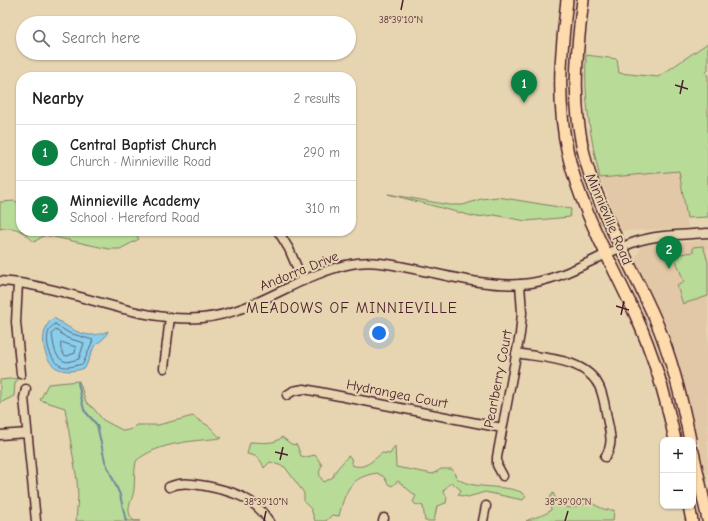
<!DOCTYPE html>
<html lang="en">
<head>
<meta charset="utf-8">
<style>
  body { margin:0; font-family:"Comic Neue",sans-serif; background:#f6f6f6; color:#202124 }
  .controls { position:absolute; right:12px; bottom:12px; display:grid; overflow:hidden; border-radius:8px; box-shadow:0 1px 3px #0004 }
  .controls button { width:36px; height:36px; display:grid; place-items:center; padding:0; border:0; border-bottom:1px solid #e0e0e0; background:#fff; color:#202124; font:20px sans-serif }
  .you { position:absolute; left:379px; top:333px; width:14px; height:14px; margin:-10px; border:3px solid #fff; border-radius:50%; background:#1a73e8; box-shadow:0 0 0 6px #1a73e833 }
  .badge { display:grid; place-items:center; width:26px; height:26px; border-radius:50%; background:#0b8043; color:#fff; font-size:13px; font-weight:700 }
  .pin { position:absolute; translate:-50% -33px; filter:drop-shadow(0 1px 2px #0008) }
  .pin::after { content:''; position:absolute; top:21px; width:14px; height:12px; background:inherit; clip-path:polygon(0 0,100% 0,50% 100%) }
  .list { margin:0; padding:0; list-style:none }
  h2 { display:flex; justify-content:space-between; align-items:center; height:52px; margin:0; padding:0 16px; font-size:17px }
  h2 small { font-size:13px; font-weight:400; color:#757577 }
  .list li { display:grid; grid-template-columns:26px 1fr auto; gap:12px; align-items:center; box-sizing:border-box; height:56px; padding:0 16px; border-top:1px solid #e0e0e0 }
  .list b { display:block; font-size:15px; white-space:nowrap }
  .list p { margin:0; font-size:13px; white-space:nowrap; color:#757577 }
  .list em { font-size:13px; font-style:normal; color:#757577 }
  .icon { flex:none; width:22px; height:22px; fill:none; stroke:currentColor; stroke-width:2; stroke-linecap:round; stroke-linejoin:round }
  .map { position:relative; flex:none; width:708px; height:521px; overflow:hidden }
  .search { position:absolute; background:#fff; box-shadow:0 1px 3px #0004; left:16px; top:16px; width:340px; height:44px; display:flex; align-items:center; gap:10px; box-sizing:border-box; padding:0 14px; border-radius:22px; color:#757577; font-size:15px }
  .panel { position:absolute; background:#fff; box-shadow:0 1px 3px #0004; left:16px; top:72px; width:340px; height:164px; border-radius:16px }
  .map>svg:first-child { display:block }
  .built { fill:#e2c8a6 }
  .green { fill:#b8dc97; stroke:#817e61 }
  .water { fill:#89ceeb; stroke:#70889e }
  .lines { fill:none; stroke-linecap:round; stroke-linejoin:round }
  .shore { stroke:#636578; stroke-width:1 }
  .stream { stroke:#70889e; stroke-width:2 }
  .minor-casing { stroke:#4a1f2b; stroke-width:11 }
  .major-casing { stroke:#4a1f2b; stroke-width:14 }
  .minor { stroke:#e7d5b2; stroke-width:8 }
  .major { stroke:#fedbac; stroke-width:11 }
  .ticks { fill:none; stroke:#4a1f2b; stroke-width:1.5 }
  .labels { text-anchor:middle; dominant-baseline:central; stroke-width:4; stroke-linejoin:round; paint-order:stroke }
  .street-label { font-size:14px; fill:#4a1f2b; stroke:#e7d5b2 }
  .neighbourhood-label { font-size:15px; letter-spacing:1px; fill:#4a1f2b; stroke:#e7d5b2 }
  .ticks-label { font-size:10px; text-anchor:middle; fill:#4a1f2b; stroke:#e7d5b2; stroke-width:4; stroke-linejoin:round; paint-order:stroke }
</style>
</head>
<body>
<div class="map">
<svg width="708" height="521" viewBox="0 0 708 521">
  <rect width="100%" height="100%" fill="#e7d5b2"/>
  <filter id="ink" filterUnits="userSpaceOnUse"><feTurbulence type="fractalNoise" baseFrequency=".025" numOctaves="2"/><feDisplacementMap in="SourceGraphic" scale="8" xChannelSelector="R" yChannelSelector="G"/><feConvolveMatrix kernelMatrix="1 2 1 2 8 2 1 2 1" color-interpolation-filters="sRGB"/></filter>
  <g filter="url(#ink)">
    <path class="built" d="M 679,171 L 688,228 L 621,231 L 600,178 Z
      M 708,240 L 708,484 L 677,356 L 661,314 L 635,260 L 641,247 L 647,245 Z"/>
    <path class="green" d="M 708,43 L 708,70 L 706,72 L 708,77 L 708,217 L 687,218 L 679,171 L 600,178 C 590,136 584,100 586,55 L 617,59 L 619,73 L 658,77 Z
      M 388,194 L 449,205 L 463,205 L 481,199 L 498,197 L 571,209 L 570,217 L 526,221 L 494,215 L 476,217 Z
      M 15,201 L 21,205 L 21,231 L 134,231 L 139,239 L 120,249 L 109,249 L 45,235 L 34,242 C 24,232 15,225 0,229 L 0,202 Z
      M 703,246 L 708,262 L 708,296 L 683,304 L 677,286 L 684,282 L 674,255 L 693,252 L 693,247 Z
      M 19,378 L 15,383 L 14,396 L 0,403 L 0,380 Z
      M 79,381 L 86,402 L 94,409 L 103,420 L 124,431 L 132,429 L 136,425 L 158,425 L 193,416 C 198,420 202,422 207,425 C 213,428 215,435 222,438 C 194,441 158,442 136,461 C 134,472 135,478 134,489 C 133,502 123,509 134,521 L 141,521 L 76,521 L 78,496 L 77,480 L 65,408 L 40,400 L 48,384 Z
      M 282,437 L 291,444 L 297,445 L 301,456 L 306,457 L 315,455 L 322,465 C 318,473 319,476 324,482 L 333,477 C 335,469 343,463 348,456 L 351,458 L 352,465 C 364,470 372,461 382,453 L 390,454 L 395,446 L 396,467 L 433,474 L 441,469 L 452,469 C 455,473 455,477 458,479 C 474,491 516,483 526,496 L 523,500 L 485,492 L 468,497 L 458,495 L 461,490 L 451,482 L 443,491 L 447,497 L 446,503 L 437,506 L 434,521 L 425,521 L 423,506 L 415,504 L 413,502 L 416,496 L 398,481 L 392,486 L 388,484 L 384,477 L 377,473 C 350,477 345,491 339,516 L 332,515 L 326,521 L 315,521 L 311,509 L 304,502 L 304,493 L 285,467 L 270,462 L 264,468 C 261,459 256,455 247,454 L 250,442 C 260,442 275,445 282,437 Z
      M 553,493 C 566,520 577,501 593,504 C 596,505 598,507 601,508 C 605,510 610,510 614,510 L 613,521 L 526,521 C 534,517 544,516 551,510 L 550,498 Z"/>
    <path class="water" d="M 54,318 C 73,330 86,341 108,331 L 105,337 L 94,347 L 85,368 C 76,371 64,373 55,367 C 41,357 39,327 54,318 Z"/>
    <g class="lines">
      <path class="shore" d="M 55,324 L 69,333 L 93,340 L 83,364 C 76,365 68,369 61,366 C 48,360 41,331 55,324 Z
        M 56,330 L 67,338 L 84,343 L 79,359 L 67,362 C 54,359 54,346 52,334 Z
        M 61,342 L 76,347 L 75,353 L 67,356 L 64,355 L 61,349 Z"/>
      <path class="stream" d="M 78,383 L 84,410 L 97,425 L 105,461 L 120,495 L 126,521"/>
      <defs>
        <path id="minor" d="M 278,231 L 289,249 L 303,281
          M 0,281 C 68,285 134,323 202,318 C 256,313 299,274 351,264 C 370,260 390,264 409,268 C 446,275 485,287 522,284 C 563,281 597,255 635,242 C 658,234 684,235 708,233
          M 18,283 L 16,322 L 21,374
          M 516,353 C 543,358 585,358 599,386 C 604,396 605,408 607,418 C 610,433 614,444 605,457
          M 164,368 L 170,317
          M 26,389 L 24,398 L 36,521
          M 287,395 L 293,391 L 304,389 L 502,428
          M 0,435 L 27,433
          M 503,476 L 497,465 L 497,457 L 520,334 L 522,313 L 520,284
          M 169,487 C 182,481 193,484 206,486 C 231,491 254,497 269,521
          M 383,521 L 384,518
          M 483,521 L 486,506"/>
        <path id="major" d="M 567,0 C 561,52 556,102 568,154 C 581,211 612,263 636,316 C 654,356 666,397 675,440
          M 583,0 C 576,55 571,108 586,162 C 602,218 633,268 656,321 C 672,359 682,399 690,440
          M 693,452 L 708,520
          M 689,506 L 692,521"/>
      </defs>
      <use href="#minor" class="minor-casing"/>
      <use href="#major" class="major-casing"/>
      <use href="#minor" class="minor"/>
      <use href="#major" class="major"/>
    </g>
  </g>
  <path class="ticks" d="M 401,10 L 403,0M 675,85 L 688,89M 680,94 L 683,80M 616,306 L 629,310M 621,315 L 624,301M 275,452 L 288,455M 280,460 L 283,447M 264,521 L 266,511M 565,521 L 568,511"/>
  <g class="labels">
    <g class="street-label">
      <text transform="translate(609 219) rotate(67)">Minnieville Road</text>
      <text transform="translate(299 271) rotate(-22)">Andorra Drive</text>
      <text transform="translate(498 379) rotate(-79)">Pearlberry Court</text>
      <text transform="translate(397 394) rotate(11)">Hydrangea Court</text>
    </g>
    <g class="neighbourhood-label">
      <text x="352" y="308">MEADOWS OF MINNIEVILLE</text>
    </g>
  </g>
  <g class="ticks-label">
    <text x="401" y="23">38°39'10"N</text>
    <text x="266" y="505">38°39'10"N</text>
    <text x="568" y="505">38°39'00"N</text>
  </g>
</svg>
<div class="controls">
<button>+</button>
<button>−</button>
</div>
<div class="you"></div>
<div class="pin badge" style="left:524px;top:103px">1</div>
<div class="pin badge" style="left:669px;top:269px">2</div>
<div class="search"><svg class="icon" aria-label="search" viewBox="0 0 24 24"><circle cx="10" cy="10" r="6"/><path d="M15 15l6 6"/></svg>Search here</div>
<section class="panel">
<h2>Nearby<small>2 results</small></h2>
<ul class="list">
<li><span class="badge">1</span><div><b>Central Baptist Church</b><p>Church · Minnieville Road</p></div><em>290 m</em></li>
<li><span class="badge">2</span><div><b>Minnieville Academy</b><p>School · Hereford Road</p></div><em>310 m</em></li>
</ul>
</section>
</div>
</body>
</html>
